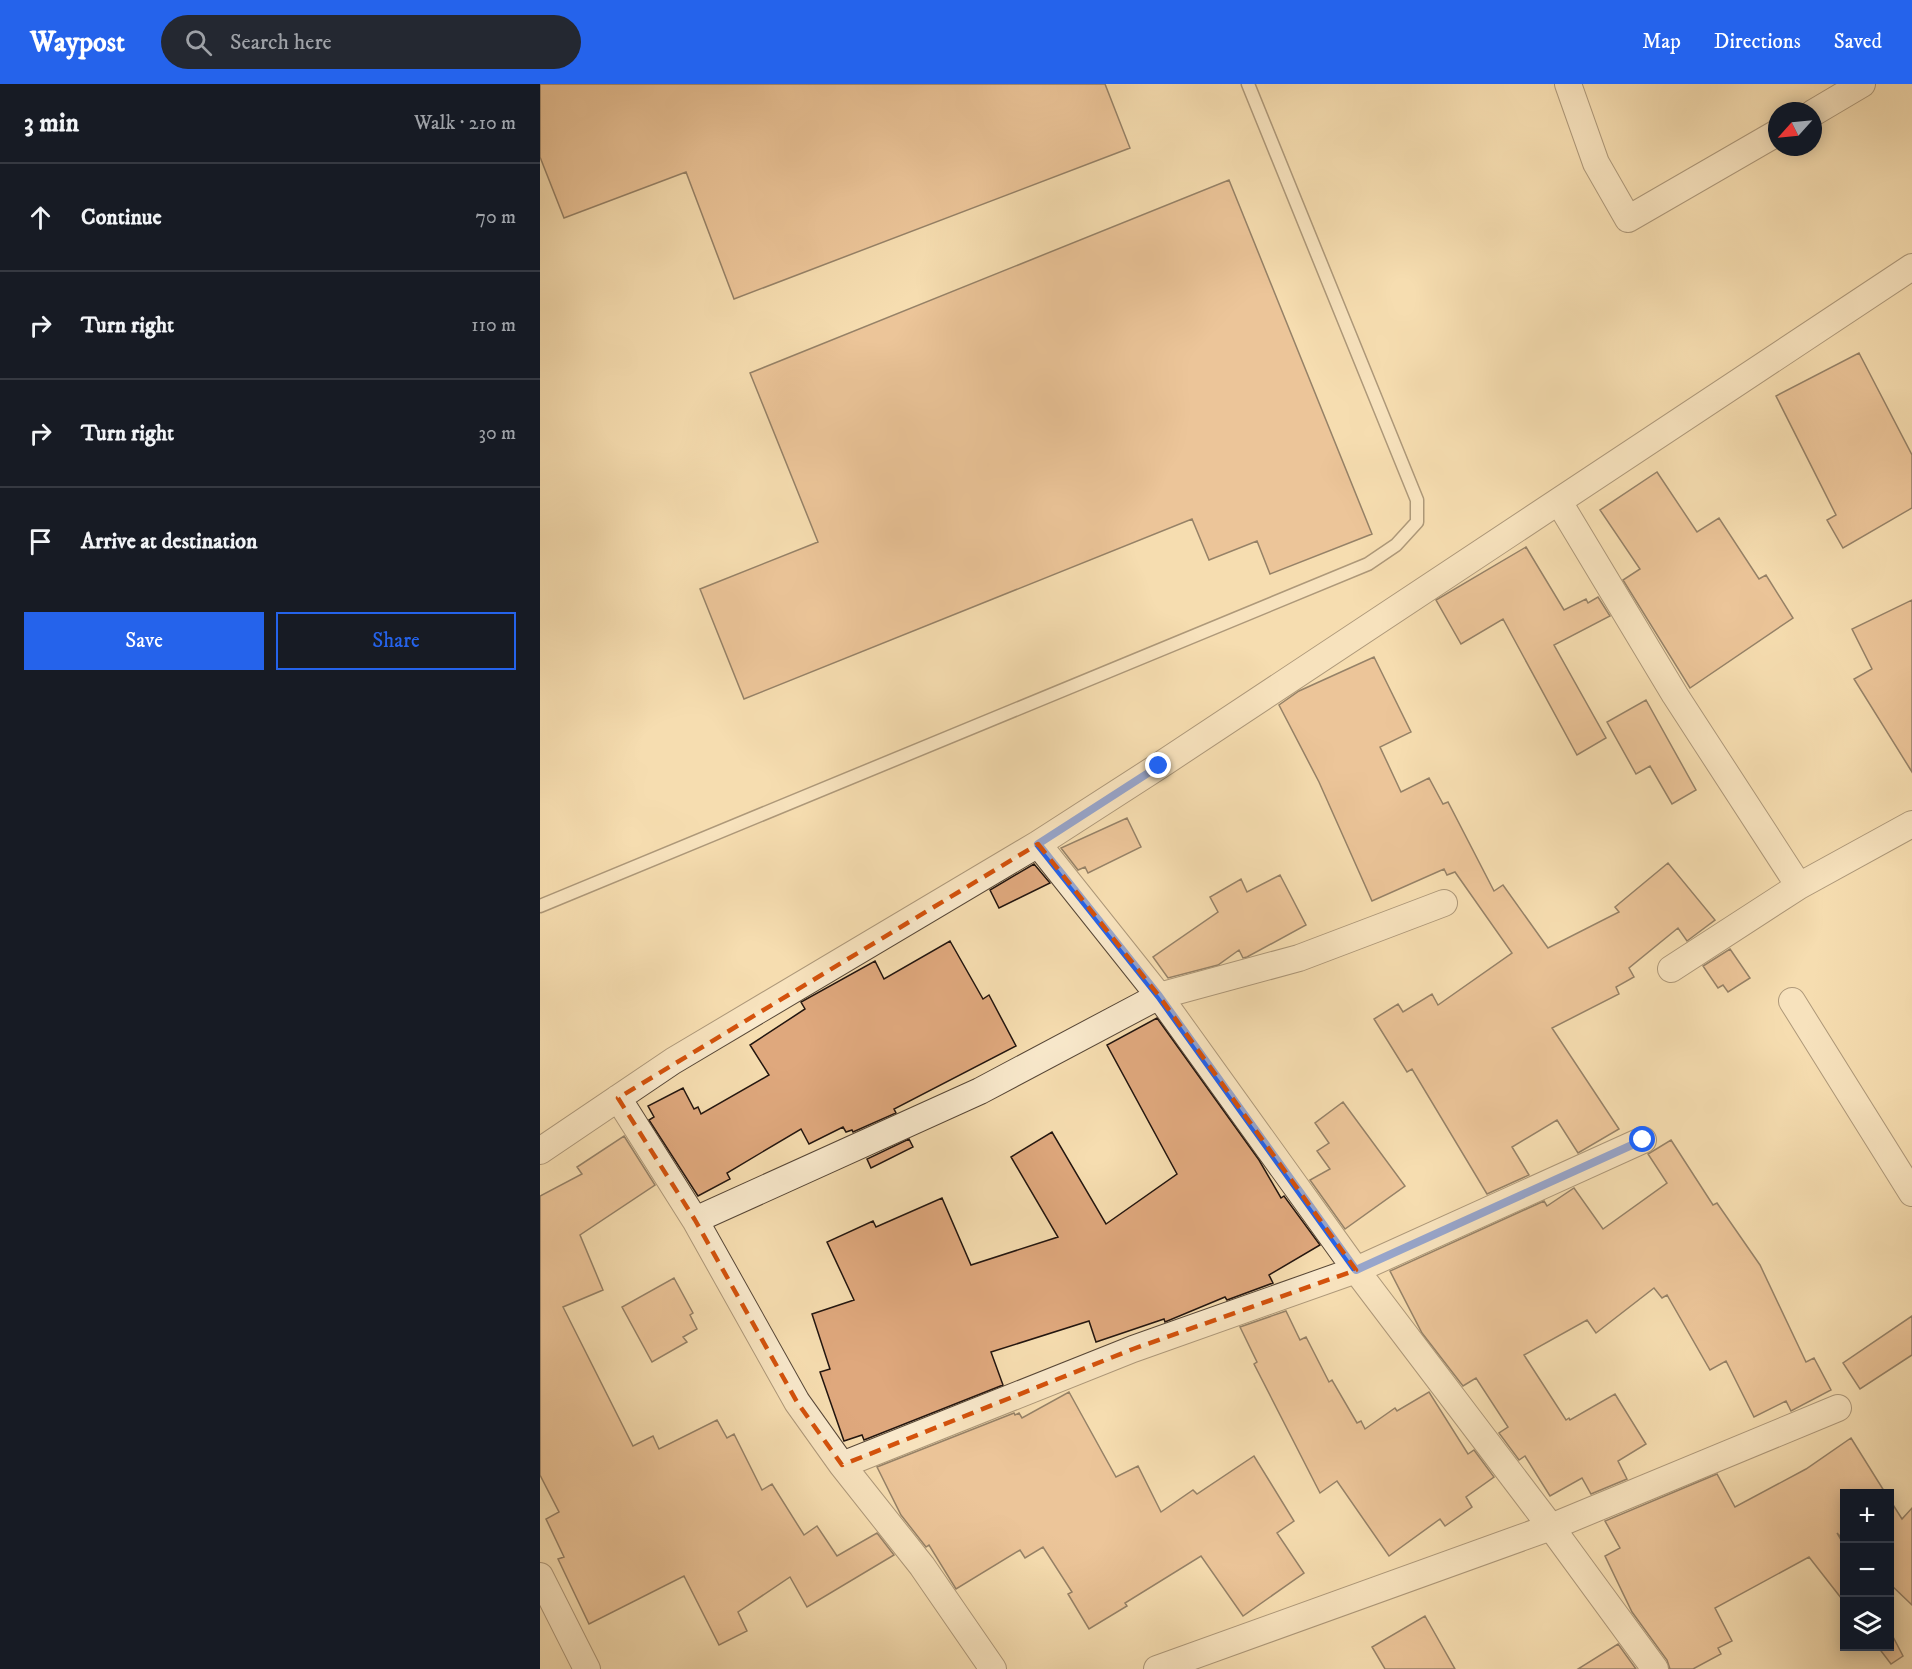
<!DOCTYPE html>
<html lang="en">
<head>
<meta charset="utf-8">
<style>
  body { margin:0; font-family:"IM FELL DW Pica",serif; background:#242831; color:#f1f3f6 }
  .controls { position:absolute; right:18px; bottom:18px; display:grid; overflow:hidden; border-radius:0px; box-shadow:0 3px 15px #0003 }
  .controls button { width:54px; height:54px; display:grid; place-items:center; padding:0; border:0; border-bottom:2px solid #363941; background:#171b24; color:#f1f3f6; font:30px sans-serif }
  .compass { position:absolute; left:1228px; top:18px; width:54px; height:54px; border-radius:50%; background:#171b24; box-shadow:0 3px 15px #0003; rotate:243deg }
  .stop { position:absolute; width:18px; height:18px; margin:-14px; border:4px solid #2563eb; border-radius:50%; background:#fff }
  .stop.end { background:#2563eb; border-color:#fff; box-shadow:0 2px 6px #0008 }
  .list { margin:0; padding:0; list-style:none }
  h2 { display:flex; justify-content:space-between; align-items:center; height:78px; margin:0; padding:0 24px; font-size:26px }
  h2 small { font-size:20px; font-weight:400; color:#9ea1a6 }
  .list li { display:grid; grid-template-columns:39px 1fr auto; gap:18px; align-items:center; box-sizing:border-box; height:108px; padding:0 24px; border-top:2px solid #363941 }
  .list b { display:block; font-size:22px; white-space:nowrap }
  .list em { font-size:20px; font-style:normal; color:#9ea1a6 }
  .actions { display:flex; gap:12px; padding:18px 24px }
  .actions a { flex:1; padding:14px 0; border:2px solid #2563eb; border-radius:0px; text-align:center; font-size:21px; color:#2563eb }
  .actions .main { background:#2563eb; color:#fff }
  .icon { flex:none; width:33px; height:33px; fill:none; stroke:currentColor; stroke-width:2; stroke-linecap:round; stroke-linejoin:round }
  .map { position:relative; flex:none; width:1372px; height:1585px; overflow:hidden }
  header { display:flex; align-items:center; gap:36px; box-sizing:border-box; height:84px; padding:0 30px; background:#2563eb; color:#fff }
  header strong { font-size:28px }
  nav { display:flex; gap:33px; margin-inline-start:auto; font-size:21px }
  .search { width:420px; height:54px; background:#242831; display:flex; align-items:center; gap:15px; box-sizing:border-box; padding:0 21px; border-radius:33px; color:#9ea1a6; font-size:22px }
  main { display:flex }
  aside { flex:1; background:#171b24 }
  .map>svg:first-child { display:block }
  .building { fill:#dfa87d; stroke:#22150f; stroke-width:1.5 }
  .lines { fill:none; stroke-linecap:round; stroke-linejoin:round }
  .service-casing { stroke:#574737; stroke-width:15 }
  .minor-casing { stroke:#574737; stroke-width:28 }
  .service { stroke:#f9e9cc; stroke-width:12 }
  .minor { stroke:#f9e9cc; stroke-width:26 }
  .route { stroke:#2563eb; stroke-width:8 }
  .marked { fill:none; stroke:#d4520c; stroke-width:4.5; stroke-dasharray:12 8; stroke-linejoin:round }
</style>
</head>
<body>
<header>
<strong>Waypost</strong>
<div class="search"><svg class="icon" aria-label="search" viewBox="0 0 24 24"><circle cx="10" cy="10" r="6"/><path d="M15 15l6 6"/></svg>Search here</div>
<nav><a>Map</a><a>Directions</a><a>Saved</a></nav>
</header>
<main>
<aside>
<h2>3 min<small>Walk · 210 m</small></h2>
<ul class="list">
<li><svg class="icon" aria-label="ahead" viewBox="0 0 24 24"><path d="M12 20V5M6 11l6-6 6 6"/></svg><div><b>Continue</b></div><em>70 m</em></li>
<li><svg class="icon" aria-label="right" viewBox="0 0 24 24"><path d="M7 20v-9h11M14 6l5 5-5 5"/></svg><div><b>Turn right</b></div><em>110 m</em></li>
<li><svg class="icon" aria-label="right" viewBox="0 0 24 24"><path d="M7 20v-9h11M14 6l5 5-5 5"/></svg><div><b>Turn right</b></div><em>30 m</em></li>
<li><svg class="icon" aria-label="arrive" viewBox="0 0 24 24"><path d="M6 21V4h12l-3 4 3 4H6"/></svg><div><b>Arrive at destination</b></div></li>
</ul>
<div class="actions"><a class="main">Save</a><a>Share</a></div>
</aside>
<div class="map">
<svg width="1372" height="1585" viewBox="0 0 1372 1585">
  <rect width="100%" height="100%" fill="#f6ddb0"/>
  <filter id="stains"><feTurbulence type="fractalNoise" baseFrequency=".00333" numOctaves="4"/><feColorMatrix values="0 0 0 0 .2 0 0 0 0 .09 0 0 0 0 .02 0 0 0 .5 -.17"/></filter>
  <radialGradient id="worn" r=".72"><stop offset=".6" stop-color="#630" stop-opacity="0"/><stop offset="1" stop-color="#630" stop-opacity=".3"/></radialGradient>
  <path class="building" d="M 0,0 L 565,0 L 590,64 L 194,215 L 146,88 L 24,134 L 0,73 Z
    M 689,96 L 832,450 L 730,490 L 717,457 L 669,476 L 652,435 L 204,615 L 160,505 L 278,458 L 210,289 Z
    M 1319,269 L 1372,371 L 1372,424 L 1303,464 L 1287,436 L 1296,431 L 1236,312 Z
    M 1117,388 L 1157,448 L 1179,434 L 1219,495 L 1226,491 L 1253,534 L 1150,604 L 1083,496 L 1100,485 L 1060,426 Z
    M 986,463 L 1024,526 L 1046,515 L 1048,519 L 1058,513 L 1070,532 L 1014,561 L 1066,654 L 1037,671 L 963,535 L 921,560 L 896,516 Z
    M 1372,516 L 1372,688 L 1314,595 L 1332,585 L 1312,545 Z
    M 834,573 L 871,648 L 840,663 L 861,708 L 889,694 L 903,720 L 908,718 L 954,807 L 963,801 L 1008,864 L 1079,828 L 1075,823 L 1128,779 L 1175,836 L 1147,857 L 1138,844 L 1089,884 L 1094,893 L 1076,903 L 1079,910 L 1012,944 L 1079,1045 L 1038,1069 L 1017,1036 L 972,1063 L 989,1091 L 947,1110 L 872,985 L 867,988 L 834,935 L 858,920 L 863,928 L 892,910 L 898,921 L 972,869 L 915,788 L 907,791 L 904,785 L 832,817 L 779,698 L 739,621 L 759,607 Z
    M 1106,616 L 1156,706 L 1132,720 L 1110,682 L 1096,690 L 1067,638 Z
    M 587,734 L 601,763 L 548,789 L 545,783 L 538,786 L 521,764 Z
    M 494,780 L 510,799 L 459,824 L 450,806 Z
    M 740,791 L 766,841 L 707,873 L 703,874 L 699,866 L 678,881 L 628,894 L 613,873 L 678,828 L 670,813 L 701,795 L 707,808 Z
    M 410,857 L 443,915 L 449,911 L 476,962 L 354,1025 L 356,1029 L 313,1048 L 312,1046 L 306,1048 L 303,1043 L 269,1060 L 261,1045 L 187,1089 L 190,1095 L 158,1112 L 109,1036 L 114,1033 L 108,1022 L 143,1004 L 154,1025 L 158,1023 L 161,1030 L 229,991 L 210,961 L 265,925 L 261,918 L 335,877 L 344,895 Z
    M 1190,865 L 1210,894 L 1188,908 L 1183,901 L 1178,904 L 1163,882 Z
    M 617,934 L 719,1076 L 741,1114 L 744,1112 L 780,1161 L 729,1191 L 733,1199 L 687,1216 L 685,1213 L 625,1238 L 624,1235 L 556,1258 L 549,1237 L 451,1268 L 463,1301 L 324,1356 L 322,1351 L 304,1357 L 280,1288 L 290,1285 L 272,1230 L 314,1216 L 287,1158 L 333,1137 L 336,1143 L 402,1114 L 431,1181 L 518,1153 L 471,1073 L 512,1048 L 566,1140 L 637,1090 L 567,961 Z
    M 803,1018 L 865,1102 L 805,1145 L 770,1096 L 790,1085 L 777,1067 L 789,1059 L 775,1039 Z
    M 84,1052 L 115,1101 L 40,1151 L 63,1206 L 23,1223 L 93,1362 L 113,1352 L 119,1365 L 177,1336 L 187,1354 L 194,1350 L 222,1406 L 232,1400 L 264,1451 L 277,1442 L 297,1472 L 337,1449 L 354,1471 L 267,1523 L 250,1493 L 198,1528 L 207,1547 L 179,1561 L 144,1492 L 49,1540 L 18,1475 L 24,1473 L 6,1435 L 19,1428 L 0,1391 L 0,1112 L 42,1090 L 37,1083 Z
    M 369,1055 L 373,1063 L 331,1084 L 327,1075 Z
    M 1131,1056 L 1173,1121 L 1177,1119 L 1220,1181 L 1266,1278 L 1274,1274 L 1291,1306 L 1251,1327 L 1246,1317 L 1214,1333 L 1186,1277 L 1170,1286 L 1127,1211 L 1122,1214 L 1114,1204 L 1056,1249 L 1047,1236 L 984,1271 L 1026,1336 L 1029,1334 L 1030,1336 L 1075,1310 L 1106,1360 L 1078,1377 L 1087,1395 L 1051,1410 L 1042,1394 L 1010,1412 L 985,1372 L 979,1376 L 959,1349 L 968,1343 L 936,1294 L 923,1302 L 882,1249 L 850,1187 L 1004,1117 L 1007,1122 L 1034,1104 L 1063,1145 L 1127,1099 L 1108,1070 Z
    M 134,1194 L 153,1229 L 150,1231 L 157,1245 L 143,1253 L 147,1258 L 112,1278 L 82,1223 Z
    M 746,1227 L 760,1256 L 766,1253 L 789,1298 L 792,1296 L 817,1339 L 821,1337 L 825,1345 L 855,1324 L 857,1327 L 889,1308 L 928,1370 L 934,1366 L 954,1393 L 926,1413 L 932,1423 L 905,1442 L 900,1435 L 849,1472 L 797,1397 L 780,1409 L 714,1280 L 717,1278 L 700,1243 Z
    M 1372,1232 L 1372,1271 L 1320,1305 L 1303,1279 Z
    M 529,1308 L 576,1393 L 598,1382 L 621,1428 L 653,1406 L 657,1410 L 714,1372 L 754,1437 L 737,1449 L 764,1489 L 703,1532 L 661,1472 L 585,1519 L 587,1522 L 549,1545 L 528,1510 L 532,1508 L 503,1463 L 485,1474 L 480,1466 L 416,1505 L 389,1461 L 386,1463 L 361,1431 L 337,1383 L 474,1329 L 475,1331 L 479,1329 L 482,1334 Z
    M 1311,1354 L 1346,1410 L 1305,1410 L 1305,1457 L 1297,1449 L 1305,1463 L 1305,1519 L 1269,1473 L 1175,1524 L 1192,1557 L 1178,1564 L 1181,1570 L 1153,1585 L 1130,1585 L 1127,1576 L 1092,1528 L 1065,1472 L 1080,1464 L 1065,1437 L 1177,1390 L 1195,1423 L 1266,1385 Z
    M 1350,1416 L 1362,1435 L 1372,1424 L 1372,1521 L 1350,1500 Z
    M 885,1532 L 915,1585 L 845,1585 L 832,1563 Z
    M 1350,1547 L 1363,1572 L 1351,1580 L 1338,1563 L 1350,1563 Z
    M 1078,1560 L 1096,1585 L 1038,1585 Z"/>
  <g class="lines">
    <defs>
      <path id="service" d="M 0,822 L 828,480 L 856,461 L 877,438 L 877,416 L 708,0"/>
      <path id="minor" d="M 1028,0 L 1056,79 L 1088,135 L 1237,49
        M 1273,29 L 1322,0
        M 1019,418 L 1135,611 L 1259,802 L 1372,740
        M 498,760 L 619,912 L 816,1186 L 1011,1443 L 1115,1585
        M 1131,885 L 1259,802
        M 1252,917 L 1372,1109
        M 78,1014 L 155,1136 L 257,1318 L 302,1381 L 382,1482 L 453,1585
        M 0,1067 L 133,977 L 498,760 L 619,682 L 1372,183
        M 155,1136 L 440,1007 L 619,912 L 759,874 L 904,819
        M 302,1381 L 593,1265 L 816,1186 L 1103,1056
        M 0,1492 L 47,1585
        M 617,1585 L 1011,1443 L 1298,1324"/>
    </defs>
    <use href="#service" class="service-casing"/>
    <use href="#minor" class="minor-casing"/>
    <use href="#service" class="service"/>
    <use href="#minor" class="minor"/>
  </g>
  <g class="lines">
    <path class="route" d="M 619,682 L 498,760 L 619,912 L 816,1186 L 1103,1056"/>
  </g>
  <path d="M0 0H1372V1585H0ZM 498,760 L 619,912 L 816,1186 L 593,1265 L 302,1381 L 257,1318 L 155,1136 L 78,1014 Z" fill="#f6ddb0" fill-opacity=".55" fill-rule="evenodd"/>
  <path class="marked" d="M 498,760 L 619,912 L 816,1186 L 593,1265 L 302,1381 L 257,1318 L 155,1136 L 78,1014 Z"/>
  <rect width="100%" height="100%" filter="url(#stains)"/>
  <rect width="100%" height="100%" fill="url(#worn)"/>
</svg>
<div class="controls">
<button>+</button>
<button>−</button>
<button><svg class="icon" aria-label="layers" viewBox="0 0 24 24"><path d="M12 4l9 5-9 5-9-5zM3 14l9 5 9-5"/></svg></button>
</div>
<svg class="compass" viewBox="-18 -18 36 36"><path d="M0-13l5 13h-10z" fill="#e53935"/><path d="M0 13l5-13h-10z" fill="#9ea1a6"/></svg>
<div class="stop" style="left:1103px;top:1056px"></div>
<div class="stop end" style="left:619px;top:682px"></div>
</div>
</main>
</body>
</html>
